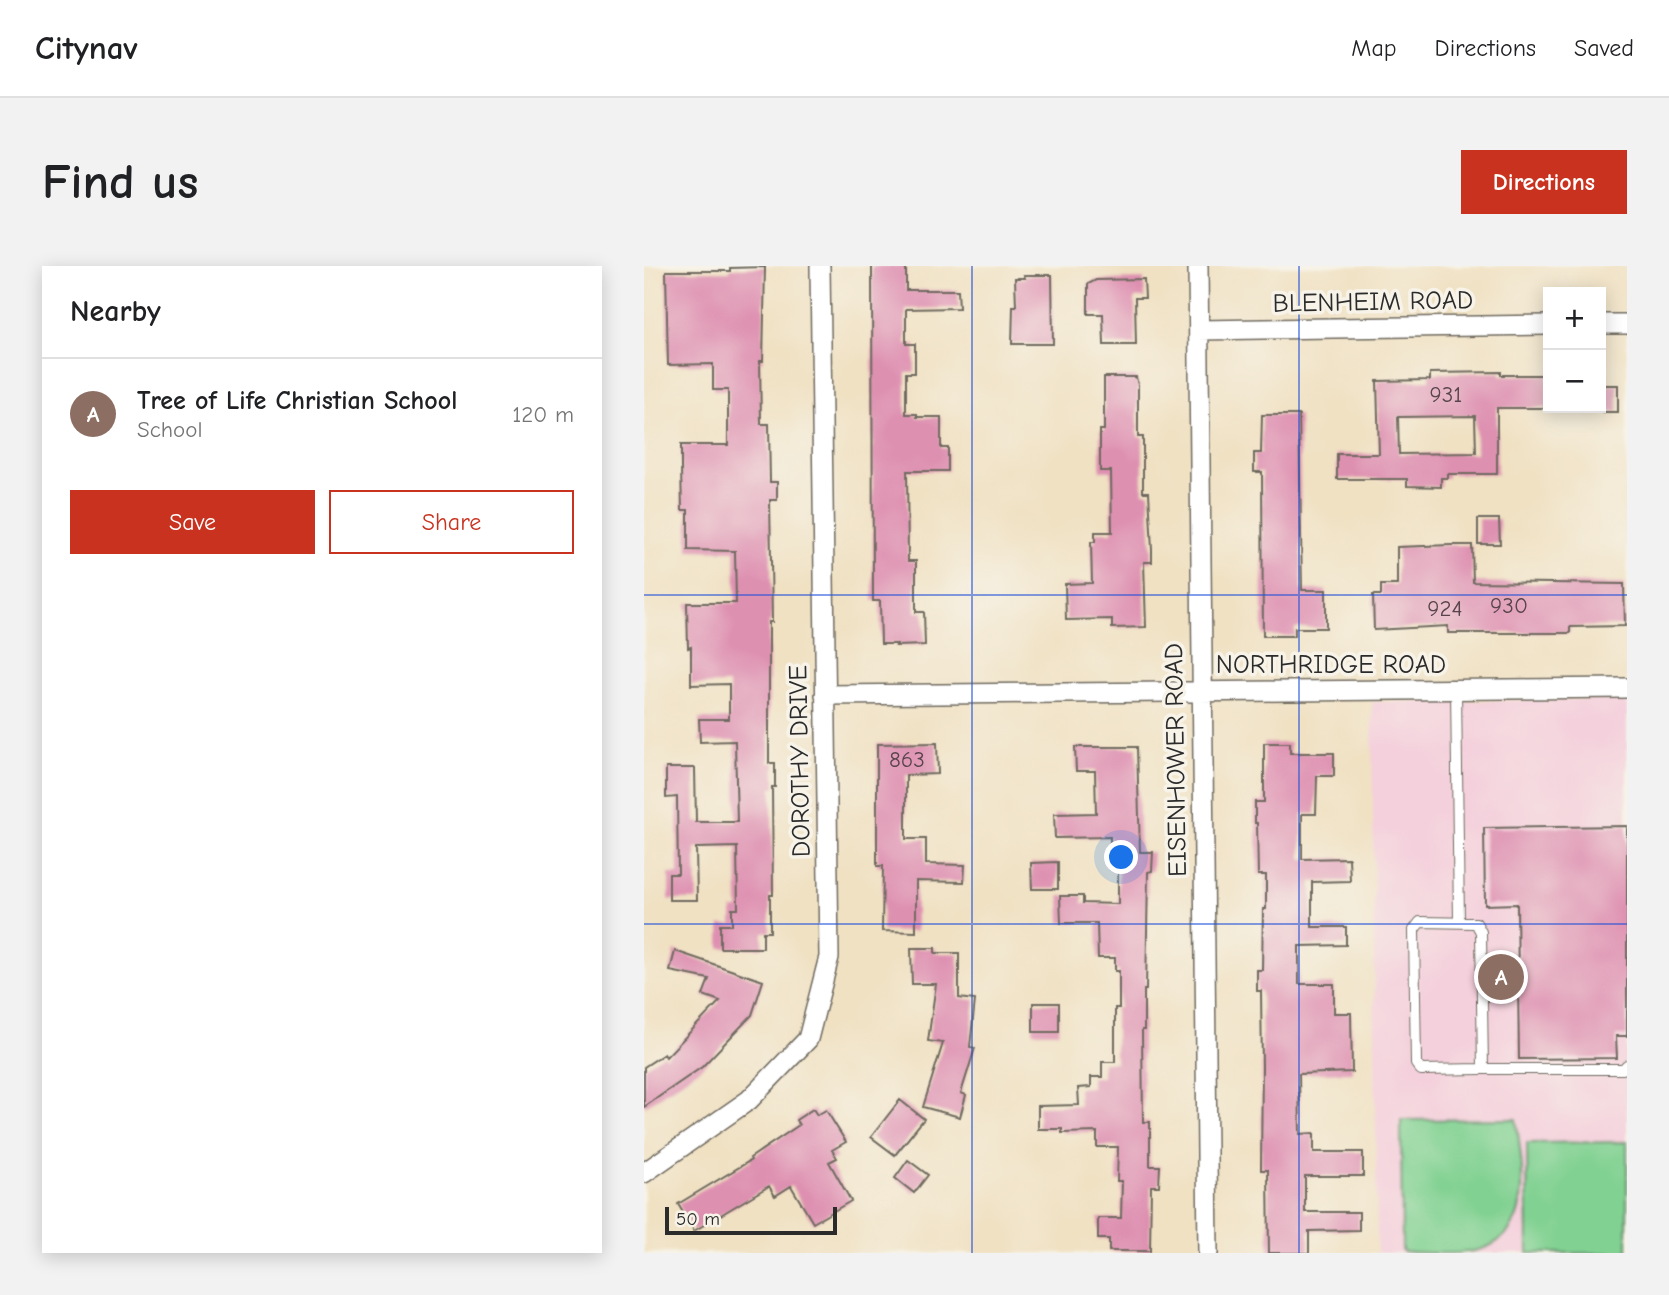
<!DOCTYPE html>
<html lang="en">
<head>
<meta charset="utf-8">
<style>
  body { margin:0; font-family:"Comic Neue",sans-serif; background:#f2f2f2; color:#202124 }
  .controls { position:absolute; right:21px; top:21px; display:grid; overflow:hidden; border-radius:0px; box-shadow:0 4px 18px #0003 }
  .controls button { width:63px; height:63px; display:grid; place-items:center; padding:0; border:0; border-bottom:2px solid #e0e0e0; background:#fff; color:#202124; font:35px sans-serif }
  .scale { position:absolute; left:21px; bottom:18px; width:172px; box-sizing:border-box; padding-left:7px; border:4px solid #2b2b2b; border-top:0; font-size:19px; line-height:24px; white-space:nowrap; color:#2b2b2b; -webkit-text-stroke:5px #f7f3e8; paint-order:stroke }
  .you { position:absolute; left:478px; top:592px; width:24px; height:24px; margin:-18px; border:5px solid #fff; border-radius:50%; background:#1a73e8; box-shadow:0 0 0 10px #1a73e833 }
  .badge { display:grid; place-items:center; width:46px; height:46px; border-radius:50%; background:#c8321e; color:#fff; font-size:23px; font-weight:700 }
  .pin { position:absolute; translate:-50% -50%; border:4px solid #fff; box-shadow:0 2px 7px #0006 }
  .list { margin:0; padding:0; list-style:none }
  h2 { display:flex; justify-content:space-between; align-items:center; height:91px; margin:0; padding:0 28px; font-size:30px }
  h2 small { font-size:23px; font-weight:400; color:#757577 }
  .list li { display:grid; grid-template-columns:46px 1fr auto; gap:21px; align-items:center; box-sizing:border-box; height:112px; padding:0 28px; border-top:2px solid #e0e0e0 }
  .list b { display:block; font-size:26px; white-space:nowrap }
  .list p { margin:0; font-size:23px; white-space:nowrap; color:#757577 }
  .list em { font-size:23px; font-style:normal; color:#757577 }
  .actions { display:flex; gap:14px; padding:21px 28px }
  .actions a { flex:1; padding:16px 0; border:2px solid #c8321e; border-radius:0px; text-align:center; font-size:24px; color:#c8321e }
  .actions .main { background:#c8321e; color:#fff }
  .map { position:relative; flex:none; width:983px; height:987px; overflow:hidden; border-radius:0px }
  header { display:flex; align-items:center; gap:42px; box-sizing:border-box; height:98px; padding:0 35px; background:#fff; border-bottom:2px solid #e0e0e0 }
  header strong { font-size:33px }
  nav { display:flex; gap:38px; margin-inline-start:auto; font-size:24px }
  .intro { display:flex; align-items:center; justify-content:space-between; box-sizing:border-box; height:168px; padding:0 42px }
  h1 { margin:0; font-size:49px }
  .button { padding:18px 32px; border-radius:0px; background:#c8321e; color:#fff; font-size:24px; font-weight:700 }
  main { display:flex; gap:42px; padding:0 42px }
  aside { flex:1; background:#fff; border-radius:0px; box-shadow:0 4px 18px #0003 }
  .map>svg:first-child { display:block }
  .built { fill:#f4cfdc }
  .green { fill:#81d192; stroke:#567e5e; stroke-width:2 }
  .building { fill:#de90b1; fill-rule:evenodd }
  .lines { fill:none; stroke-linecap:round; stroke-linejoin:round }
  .service-casing { stroke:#706b60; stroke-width:12 }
  .minor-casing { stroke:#706b60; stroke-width:22 }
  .service { stroke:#fff; stroke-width:10 }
  .minor { stroke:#fff; stroke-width:19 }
  .grid { fill:none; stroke:#1d4ed8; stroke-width:2; stroke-opacity:0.55 }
  .labels { text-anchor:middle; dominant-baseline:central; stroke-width:7; stroke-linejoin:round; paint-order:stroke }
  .number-label { font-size:23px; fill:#58444c }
  .street-label { font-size:26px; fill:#2b2b2b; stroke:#f7f3e8 }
</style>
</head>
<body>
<header>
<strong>Citynav</strong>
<nav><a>Map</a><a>Directions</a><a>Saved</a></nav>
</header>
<div class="intro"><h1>Find us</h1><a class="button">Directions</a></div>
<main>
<aside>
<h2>Nearby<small></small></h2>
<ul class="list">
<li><span class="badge" style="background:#8d6e63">A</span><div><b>Tree of Life Christian School</b><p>School</p></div><em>120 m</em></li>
</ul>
<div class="actions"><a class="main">Save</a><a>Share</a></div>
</aside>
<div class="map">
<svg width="983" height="987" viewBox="0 0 983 987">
  <rect width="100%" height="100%" fill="#f7f3e8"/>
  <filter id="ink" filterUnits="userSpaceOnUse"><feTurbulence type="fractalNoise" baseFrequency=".0143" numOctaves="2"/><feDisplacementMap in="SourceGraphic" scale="14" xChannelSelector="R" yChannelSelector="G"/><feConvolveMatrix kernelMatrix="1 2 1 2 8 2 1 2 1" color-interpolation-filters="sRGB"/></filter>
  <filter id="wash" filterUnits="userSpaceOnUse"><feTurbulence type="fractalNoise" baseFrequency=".00686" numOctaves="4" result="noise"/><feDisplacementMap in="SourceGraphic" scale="28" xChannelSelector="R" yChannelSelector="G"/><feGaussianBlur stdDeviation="1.57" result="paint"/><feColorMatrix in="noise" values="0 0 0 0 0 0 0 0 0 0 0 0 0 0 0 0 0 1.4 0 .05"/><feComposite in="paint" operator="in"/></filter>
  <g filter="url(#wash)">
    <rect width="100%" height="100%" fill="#f0e1c3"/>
    <path class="built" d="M 983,433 L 983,987 L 733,987 L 728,436 Z"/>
    <path class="green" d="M 872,853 C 881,914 893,987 807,987 C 791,987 774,987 758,985 L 757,854 Z
      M 983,876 L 983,987 L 884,987 L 883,877 Z"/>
    <g id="blocks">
      <path class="building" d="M 228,0 L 262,0 L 262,24 L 314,24 L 315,42 L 262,43 L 262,78 L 271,78 L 271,107 L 262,107 L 262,148 L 273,148 L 273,151 L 297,151 L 297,182 L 304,182 L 304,205 L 263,205 L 264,295 L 272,295 L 272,346 L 280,346 L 281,379 L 252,380 L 253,378 L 237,378 L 236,335 L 229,335 Z
        M 121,1 L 119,95 L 116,95 L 117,158 L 125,158 L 126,216 L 133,216 L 133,234 L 126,234 L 128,356 L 125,356 L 125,497 L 131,497 L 131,521 L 128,521 L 129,629 L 126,629 L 126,666 L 119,666 L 119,682 L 76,682 L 76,659 L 88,659 L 88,643 L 94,643 L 93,581 L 52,582 L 53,634 L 25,634 L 25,608 L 34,608 L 33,531 L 22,532 L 22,502 L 51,502 L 52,556 L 93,556 L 91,475 L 56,476 L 55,453 L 85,453 L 85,418 L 47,419 L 47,381 L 44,382 L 43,337 L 92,337 L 91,285 L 44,284 L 44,244 L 38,244 L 37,201 L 37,179 L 84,179 L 84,124 L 69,124 L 69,98 L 24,99 L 22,5 L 86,5 L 86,2 Z
        M 380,9 L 408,9 L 409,78 L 368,78 L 369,40 L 372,40 L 371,12 L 381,12 Z
        M 500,13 L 501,32 L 491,32 L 492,79 L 460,79 L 459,48 L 444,48 L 444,18 L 452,14 Z
        M 857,106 L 857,109 L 904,109 L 904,142 L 853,142 L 853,208 L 804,208 L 804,212 L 797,212 L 797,221 L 763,220 L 763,213 L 693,213 L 693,188 L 735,188 L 733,115 L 786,114 L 786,107 ZM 831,150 L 832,187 L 755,188 L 754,151 Z
        M 460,111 L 492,111 L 494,119 L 494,171 L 499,171 L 499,226 L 505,226 L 508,284 L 508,296 L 500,296 L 502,361 L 468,362 L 468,353 L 422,354 L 421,318 L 448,317 L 447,276 L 451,276 L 451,266 L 468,266 L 467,205 L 456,205 L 456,164 L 460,164 Z
        M 957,119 L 974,119 L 974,146 L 957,146 Z
        M 618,149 L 655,149 L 658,324 L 682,324 L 682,362 L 651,362 L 651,370 L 619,370 L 618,206 L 610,206 L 610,187 L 617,187 Z
        M 834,253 L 855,253 L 856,278 L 834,278 Z
        M 807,279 L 828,279 L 829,316 L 980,318 L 981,360 L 926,361 L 926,367 L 804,367 L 804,360 L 730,364 L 729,329 L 737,329 L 737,319 L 753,319 L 753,281 Z
        M 293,477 L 294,508 L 262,509 L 262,573 L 282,573 L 282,598 L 321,599 L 320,616 L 272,615 L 272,666 L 238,665 L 239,600 L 233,600 L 233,478 Z
        M 620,477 L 646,477 L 646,487 L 690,487 L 690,510 L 673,510 L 672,548 L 658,548 L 658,593 L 705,592 L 706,615 L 668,616 L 668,661 L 702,661 L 702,679 L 655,680 L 655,718 L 690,718 L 690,747 L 707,747 L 708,806 L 655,808 L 656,868 L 670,867 L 670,886 L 719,886 L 719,910 L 661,910 L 661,946 L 715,946 L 715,964 L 665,965 L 665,987 L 625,987 L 624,904 L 617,904 L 618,801 L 617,725 L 613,725 L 613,704 L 618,704 L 619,643 L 622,643 L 622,609 L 614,609 L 613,557 L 611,557 L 611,536 L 620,536 Z
        M 431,481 L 493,481 L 496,586 L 509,586 L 508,605 L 504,606 L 502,724 L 500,724 L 500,764 L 498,764 L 499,856 L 506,856 L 506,900 L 516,900 L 515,920 L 507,920 L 506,985 L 465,985 L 465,973 L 454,973 L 454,952 L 477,952 L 478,915 L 473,915 L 474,881 L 453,881 L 453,866 L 418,867 L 418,863 L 394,863 L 394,840 L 435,839 L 434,822 L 447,821 L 447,811 L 458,811 L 458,796 L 471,796 L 471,742 L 475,742 L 475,705 L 471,705 L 471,692 L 454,692 L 453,657 L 417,657 L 416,630 L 439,630 L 439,637 L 474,638 L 474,603 L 466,603 L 466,571 L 411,572 L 410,548 L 452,547 L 451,505 L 432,505 Z
        M 983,560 L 983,770 L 972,770 L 973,792 L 875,793 L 873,638 L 841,639 L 840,562 Z
        M 414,596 L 414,623 L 388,623 L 387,597 Z
        M 267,682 L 291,682 L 291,687 L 315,687 L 315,732 L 331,734 L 326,781 L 331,782 L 317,827 L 322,829 L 316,851 L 279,841 L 299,777 L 284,775 L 292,718 L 268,718 Z
        M 31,685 L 119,715 L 108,749 L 58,801 L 0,841 L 0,801 L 20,788 L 22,791 L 76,735 L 59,729 L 65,713 L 26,705 Z
        M 389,737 L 415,737 L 415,766 L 389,766 Z
        M 256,834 L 280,853 L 251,889 L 227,871 Z
        M 169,843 L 173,849 L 182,844 L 202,876 L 188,884 L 193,892 L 185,896 L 207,935 L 169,957 L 147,920 L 131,930 L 125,920 L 50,965 L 34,938 L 107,894 L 106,892 L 155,859 L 152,854 Z
        M 264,894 L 284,909 L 270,927 L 251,912 Z"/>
    </g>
  </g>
  <g filter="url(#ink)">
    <use href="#blocks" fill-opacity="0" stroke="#706b60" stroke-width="2"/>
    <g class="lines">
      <defs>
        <path id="service" d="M 812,424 L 815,656
          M 776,656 L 832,657 L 837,666 L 839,803 L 777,804 L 772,798 L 770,664 Z
          M 839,803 L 979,803 L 983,799"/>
        <path id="minor" d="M 554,0 L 564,987
          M 957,58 L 983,58
          M 555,64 L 904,59
          M 181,429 L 983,422
          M 0,907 L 105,834 L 164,773 L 185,691 L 176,0"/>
      </defs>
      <use href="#service" class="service-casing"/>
      <use href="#minor" class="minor-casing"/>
      <use href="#service" class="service"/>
      <use href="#minor" class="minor"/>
    </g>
  </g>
  <path class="grid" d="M 328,0 L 328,987M 655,0 L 655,987M 0,329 L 983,329M 0,658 L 983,658"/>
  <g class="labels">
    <g class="number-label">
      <text x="802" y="128">931</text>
      <text x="865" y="339">930</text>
      <text x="801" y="342">924</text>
      <text x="263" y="493">863</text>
    </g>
    <g class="street-label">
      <text transform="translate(729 36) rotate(-1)">BLENHEIM ROAD</text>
      <text x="687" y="399">NORTHRIDGE ROAD</text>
      <text transform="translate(532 494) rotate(-91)">EISENHOWER ROAD</text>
      <text transform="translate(156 495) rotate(-91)">DOROTHY DRIVE</text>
    </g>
  </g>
</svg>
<div class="controls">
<button>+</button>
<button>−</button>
</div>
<div class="scale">50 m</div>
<div class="you"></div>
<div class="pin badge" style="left:857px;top:711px;background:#8d6e63">A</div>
</div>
</main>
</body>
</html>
